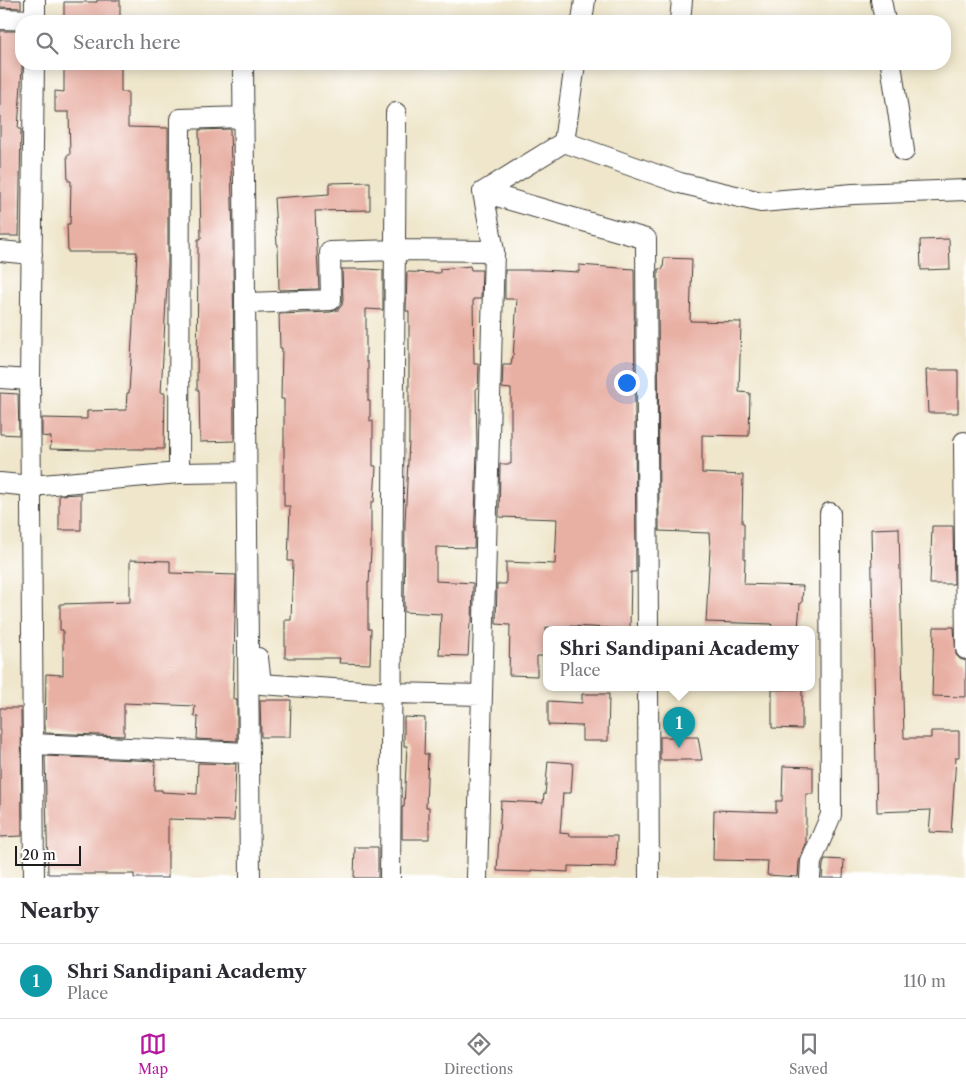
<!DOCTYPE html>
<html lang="en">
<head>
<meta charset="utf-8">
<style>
  body { margin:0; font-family:"Libre Caslon Text",serif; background:#f7f7f7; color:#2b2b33 }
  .scale { position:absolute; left:15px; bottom:12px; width:66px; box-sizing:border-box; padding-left:5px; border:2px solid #1c1c1c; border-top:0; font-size:14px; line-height:18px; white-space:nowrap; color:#1c1c1c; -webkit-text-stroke:4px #fff; paint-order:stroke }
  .you { position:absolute; left:626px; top:382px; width:18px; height:18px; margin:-12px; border:4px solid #fff; border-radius:50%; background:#1a73e8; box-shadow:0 0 0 8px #1a73e833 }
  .badge { display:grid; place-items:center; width:32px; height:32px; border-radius:50%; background:#b5179e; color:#fff; font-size:16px; font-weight:700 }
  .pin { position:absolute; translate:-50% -41px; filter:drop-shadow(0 1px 2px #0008) }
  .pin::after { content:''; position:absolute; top:26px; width:18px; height:15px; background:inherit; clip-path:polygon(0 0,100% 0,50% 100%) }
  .popup { position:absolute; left:543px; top:626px; width:272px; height:65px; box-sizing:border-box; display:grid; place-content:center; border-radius:10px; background:#fff; filter:drop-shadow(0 1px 4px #0005); font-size:16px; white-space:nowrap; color:#7c7c81 }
  .popup b { font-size:19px; color:#2b2b33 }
  .popup::after { content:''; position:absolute; left:50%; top:100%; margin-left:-10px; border:10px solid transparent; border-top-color:#fff }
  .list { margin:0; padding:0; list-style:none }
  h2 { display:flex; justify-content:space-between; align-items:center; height:65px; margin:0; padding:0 20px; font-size:21px }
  h2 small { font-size:16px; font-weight:400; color:#7c7c81 }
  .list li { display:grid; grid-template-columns:32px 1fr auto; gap:15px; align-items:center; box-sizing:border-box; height:75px; padding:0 20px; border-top:1px solid #e1e1e2 }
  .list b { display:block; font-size:19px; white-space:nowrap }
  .list p { margin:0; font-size:16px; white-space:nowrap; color:#7c7c81 }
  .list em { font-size:16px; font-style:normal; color:#7c7c81 }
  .icon { flex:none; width:28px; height:28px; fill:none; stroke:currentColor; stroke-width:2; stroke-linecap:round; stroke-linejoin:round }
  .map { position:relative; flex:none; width:966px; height:878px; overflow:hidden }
  .search { position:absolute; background:#fff; box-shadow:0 2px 12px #0003; left:15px; right:15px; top:15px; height:55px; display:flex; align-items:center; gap:12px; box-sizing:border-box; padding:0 18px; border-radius:20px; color:#7c7c81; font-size:19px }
  .sheet { height:140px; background:#fff }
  nav { display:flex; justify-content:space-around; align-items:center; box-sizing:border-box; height:70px; border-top:1px solid #e1e1e2; background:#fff; font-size:14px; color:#7c7c81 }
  nav a { display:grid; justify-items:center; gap:2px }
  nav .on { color:#b5179e }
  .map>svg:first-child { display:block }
  .building { fill:#e8afa3 }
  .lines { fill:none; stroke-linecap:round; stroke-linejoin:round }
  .street-casing { stroke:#3c3a36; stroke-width:22 }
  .street { stroke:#fff; stroke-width:20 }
</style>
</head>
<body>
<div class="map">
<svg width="966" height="878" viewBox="0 0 966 878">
  <rect width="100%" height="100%" fill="#fff"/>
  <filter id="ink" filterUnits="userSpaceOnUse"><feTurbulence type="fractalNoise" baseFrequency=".02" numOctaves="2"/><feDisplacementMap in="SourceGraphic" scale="10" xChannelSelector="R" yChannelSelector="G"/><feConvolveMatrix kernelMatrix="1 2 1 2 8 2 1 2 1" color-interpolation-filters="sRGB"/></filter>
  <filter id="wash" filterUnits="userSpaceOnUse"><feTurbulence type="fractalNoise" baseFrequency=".0096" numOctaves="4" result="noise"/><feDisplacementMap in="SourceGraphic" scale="20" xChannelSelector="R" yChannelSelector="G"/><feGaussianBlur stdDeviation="1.12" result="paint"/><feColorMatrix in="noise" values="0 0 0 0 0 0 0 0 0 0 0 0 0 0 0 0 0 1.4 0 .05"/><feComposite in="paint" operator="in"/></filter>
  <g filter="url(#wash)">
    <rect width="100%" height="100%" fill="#efe6cb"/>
    <g id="blocks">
      <path class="building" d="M 0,0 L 21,0 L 21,8 L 0,7 Z
        M 97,0 L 120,0 L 120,21 L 64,21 L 64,2 L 97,2 Z
        M 0,31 L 21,31 L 22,68 L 18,129 L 21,129 L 19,236 L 0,236 Z
        M 64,64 L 121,64 L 121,92 L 128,92 L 128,127 L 168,128 L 168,265 L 161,393 L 165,393 L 164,449 L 119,449 L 119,450 L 88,450 L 50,449 L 51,437 L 42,436 L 42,418 L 87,419 L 87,411 L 126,410 L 127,393 L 129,393 L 137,252 L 68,252 L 67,224 L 70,224 L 71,181 L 68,181 L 67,155 L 70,155 L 69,112 L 55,112 L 55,91 L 64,92 Z
        M 230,129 L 233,239 L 234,441 L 200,442 L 199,390 L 197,390 L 198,239 L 201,239 L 199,130 Z
        M 370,182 L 370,210 L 315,211 L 319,289 L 279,290 L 278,244 L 277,244 L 274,198 L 329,194 L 329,183 Z
        M 949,239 L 950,269 L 921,270 L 920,240 Z
        M 664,258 L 692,259 L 690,321 L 741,322 L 739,392 L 750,393 L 749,436 L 702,435 L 702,473 L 743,475 L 742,523 L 744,523 L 744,559 L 745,559 L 744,584 L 803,586 L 802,603 L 800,603 L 798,629 L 771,629 L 772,624 L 706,622 L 710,548 L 709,533 L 659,531 L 658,269 L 663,269 Z
        M 579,265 L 634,269 L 636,571 L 636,572 L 631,572 L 630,629 L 569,626 L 569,629 L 546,627 L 546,656 L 537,656 L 537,676 L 509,675 L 510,625 L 496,624 L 497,584 L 506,584 L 506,562 L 555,564 L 557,519 L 499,517 L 500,464 L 511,464 L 511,389 L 502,388 L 503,365 L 511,365 L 512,358 L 513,358 L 517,299 L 505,299 L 505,270 L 541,270 L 579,272 Z
        M 470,266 L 471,270 L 482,270 L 481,299 L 473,299 L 474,364 L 479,364 L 478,388 L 476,388 L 477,450 L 474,548 L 436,547 L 436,581 L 473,583 L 472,623 L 470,623 L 468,656 L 439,655 L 441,614 L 404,612 L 405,523 L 409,440 L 409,311 L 406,311 L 407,272 L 440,273 L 440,269 Z
        M 342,269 L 366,269 L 383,270 L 383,310 L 366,309 L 366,362 L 368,362 L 368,401 L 370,401 L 370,421 L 373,421 L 373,466 L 376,466 L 374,502 L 371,502 L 371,551 L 369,583 L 368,582 L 368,629 L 371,629 L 370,664 L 339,663 L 340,658 L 285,658 L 285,620 L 291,620 L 293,561 L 288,561 L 290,506 L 284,506 L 284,399 L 281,399 L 282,348 L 280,348 L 279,314 L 331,312 L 338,310 L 342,305 L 343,300 Z
        M 926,370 L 958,370 L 958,413 L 928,413 Z
        M 0,393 L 18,394 L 19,435 L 0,434 Z
        M 81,494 L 81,530 L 59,530 L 59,495 Z
        M 932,526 L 953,526 L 954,584 L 930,584 Z
        M 899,528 L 904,738 L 931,738 L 931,731 L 959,731 L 959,757 L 956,757 L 951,833 L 929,832 L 931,810 L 877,812 L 871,529 Z
        M 130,560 L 170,561 L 170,573 L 236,575 L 233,699 L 237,699 L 237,741 L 197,739 L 198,717 L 194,716 L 195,706 L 124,703 L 124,736 L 45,733 L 46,674 L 63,675 L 63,630 L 60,630 L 60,604 L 130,602 Z
        M 934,627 L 954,627 L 956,655 L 960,659 L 966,661 L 966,697 L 932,696 Z
        M 802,689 L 802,729 L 772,728 L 772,690 Z
        M 582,694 L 609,694 L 608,741 L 582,741 L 582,726 L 548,725 L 548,701 L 582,703 Z
        M 260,700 L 291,700 L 290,737 L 261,737 Z
        M 0,708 L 21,708 L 22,836 L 0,837 Z
        M 404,717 L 425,718 L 424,754 L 428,754 L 426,807 L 429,807 L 429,839 L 402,839 L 402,807 L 404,807 L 407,746 L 404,746 Z
        M 660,737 L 698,737 L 702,760 L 660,760 Z
        M 45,756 L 155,761 L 154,790 L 162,790 L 162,792 L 197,794 L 198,763 L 236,764 L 234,821 L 168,819 L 168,878 L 134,878 L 134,874 L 48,874 Z
        M 548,761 L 573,763 L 571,793 L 563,793 L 560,833 L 570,834 L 569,836 L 617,836 L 616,867 L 568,866 L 568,872 L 531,870 L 531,872 L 497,871 L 501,801 L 543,803 L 544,794 L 545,795 Z
        M 783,766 L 813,767 L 813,794 L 806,794 L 806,844 L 799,861 L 798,877 L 767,875 L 768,861 L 713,860 L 714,810 L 776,812 L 776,801 L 782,801 Z
        M 355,847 L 378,847 L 378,878 L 354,878 Z
        M 825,859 L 844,860 L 843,878 L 822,878 L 823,865 Z"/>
    </g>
  </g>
  <g filter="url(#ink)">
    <use href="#blocks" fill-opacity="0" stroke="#3c3a36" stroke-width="1"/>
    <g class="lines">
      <defs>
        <path id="street" d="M 881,0 L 885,21
          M 0,19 L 35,20
          M 35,21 L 35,0
          M 582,21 L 585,0
          M 680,21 L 682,0
          M 243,64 L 250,878
          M 891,64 L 904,151
          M 564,142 L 575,64
          M 483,192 L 646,239 L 648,629
          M 0,251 L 32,254
          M 245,303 L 331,300 L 330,252 L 395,250 L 494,251 L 483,192 L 564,142 L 680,183 L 761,202 L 853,194 L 966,190
          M 0,378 L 30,380
          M 964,442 L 966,649
          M 179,473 L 180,119 L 244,117
          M 0,483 L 31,486 L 179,473 L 246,472
          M 258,658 L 261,684 L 391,693 L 482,695
          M 648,687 L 649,878
          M 32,744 L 249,753
          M 34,878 L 30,380 L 34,64
          M 390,878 L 396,113
          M 477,878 L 494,251
          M 810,878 L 811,862 L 831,815 L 830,513"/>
      </defs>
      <use href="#street" class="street-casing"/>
      <use href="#street" class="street"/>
    </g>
  </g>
</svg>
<div class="scale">20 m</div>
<div class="you"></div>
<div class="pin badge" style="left:679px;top:748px;background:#0f9aa8">1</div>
<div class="popup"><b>Shri Sandipani Academy</b>Place</div>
<div class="search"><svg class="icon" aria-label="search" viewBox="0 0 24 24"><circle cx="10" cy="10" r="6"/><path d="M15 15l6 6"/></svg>Search here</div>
</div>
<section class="sheet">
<h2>Nearby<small></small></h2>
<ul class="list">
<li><span class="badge" style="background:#0f9aa8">1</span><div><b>Shri Sandipani Academy</b><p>Place</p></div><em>110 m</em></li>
</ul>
</section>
<nav>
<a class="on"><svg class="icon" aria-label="map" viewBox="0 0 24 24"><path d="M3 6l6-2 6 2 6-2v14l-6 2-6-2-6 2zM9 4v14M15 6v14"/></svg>Map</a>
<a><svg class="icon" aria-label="directions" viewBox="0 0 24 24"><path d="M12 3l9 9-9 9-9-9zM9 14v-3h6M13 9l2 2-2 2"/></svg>Directions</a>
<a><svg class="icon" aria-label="saved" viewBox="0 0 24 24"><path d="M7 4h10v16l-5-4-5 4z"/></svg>Saved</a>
</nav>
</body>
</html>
